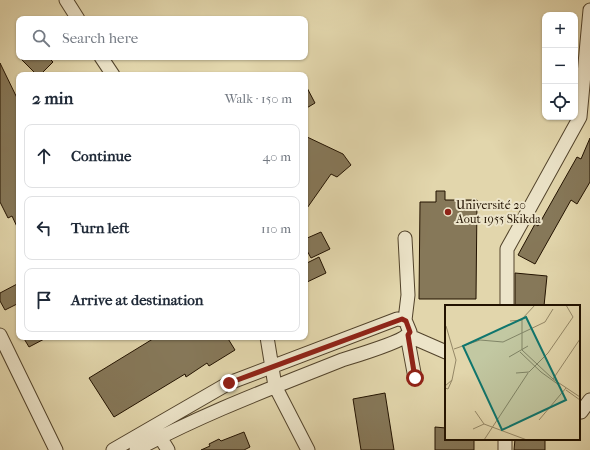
<!DOCTYPE html>
<html lang="en">
<head>
<meta charset="utf-8">
<style>
  body { margin:0; font-family:"IM FELL French Canon",serif; background:#f6f6f7; color:#1f2937 }
  .controls { position:absolute; right:12px; top:12px; display:grid; overflow:hidden; border-radius:8px; box-shadow:0 1px 3px #0004 }
  .controls button { width:36px; height:36px; display:grid; place-items:center; padding:0; border:0; border-bottom:1px solid #e0e1e3; background:#fff; color:#1f2937; font:20px sans-serif }
  .stop { position:absolute; width:12px; height:12px; margin:-9px; border:3px solid #8f2418; border-radius:50%; background:#fff }
  .stop.end { background:#8f2418; border-color:#fff; box-shadow:0 1px 4px #0008 }
  .list { margin:0; padding:0; list-style:none }
  h2 { display:flex; justify-content:space-between; align-items:center; height:52px; margin:0; padding:0 16px; font-size:17px }
  h2 small { font-size:13px; font-weight:400; color:#747a83 }
  .list li { display:grid; grid-template-columns:26px 1fr auto; gap:12px; align-items:center; box-sizing:border-box; height:64px; margin:0 8px 8px; padding:0 8px; border:1px solid #e0e1e3; border-radius:8px }
  .list b { display:block; font-size:15px; white-space:nowrap }
  .list em { font-size:13px; font-style:normal; color:#747a83 }
  .icon { flex:none; width:22px; height:22px; fill:none; stroke:currentColor; stroke-width:2; stroke-linecap:round; stroke-linejoin:round }
  .map { position:relative; flex:none; width:590px; height:450px; overflow:hidden }
  .search { position:absolute; background:#fff; box-shadow:0 1px 3px #0004; left:16px; top:16px; width:292px; height:44px; display:flex; align-items:center; gap:10px; box-sizing:border-box; padding:0 14px; border-radius:8px; color:#747a83; font-size:15px }
  .panel { position:absolute; background:#fff; box-shadow:0 1px 3px #0004; left:16px; top:72px; width:292px; height:268px; border-radius:8px }
  .map>svg:first-child { display:block }
  .building { fill:#867859; stroke:#221200 }
  .lines { fill:none; stroke-linecap:round; stroke-linejoin:round }
  .minor-casing { stroke:#52432b; stroke-width:15 }
  .minor { stroke:#ece4c9; stroke-width:13 }
  .route { stroke:#8f2418; stroke-width:5 }
  .poi-dot { fill:#8f2418; stroke:#ece4c9; stroke-width:1.5 }
  .labels { text-anchor:middle; dominant-baseline:central; stroke-width:4; stroke-linejoin:round; paint-order:stroke }
  .poi-label { font-size:12px; fill:#221200; stroke:#ece4c9; text-anchor:start }
  .inset-road { fill:none; stroke:#958867; stroke-width:1 }
  .view { fill:#0f766e; fill-opacity:0.15; stroke:#0f766e; stroke-width:2 }
  .inset-edge { fill:none; stroke:#221200; stroke-width:2 }
</style>
</head>
<body>
<div class="map">
<svg width="590" height="450" viewBox="0 0 590 450">
  <rect width="100%" height="100%" fill="#e2d6ac"/>
  <filter id="stains"><feTurbulence type="fractalNoise" baseFrequency=".005" numOctaves="4"/><feColorMatrix values="0 0 0 0 .2 0 0 0 0 .09 0 0 0 0 .02 0 0 0 .5 -.17"/></filter>
  <radialGradient id="worn" r=".72"><stop offset=".6" stop-color="#630" stop-opacity="0"/><stop offset="1" stop-color="#630" stop-opacity=".3"/></radialGradient>
  <path class="building" d="M 19,57 L 48,57 L 53,62 L 40,75 L 37,75 Z
    M 0,63 L 19,102 L 19,231 L 12,216 L 8,218 L 0,202 Z
    M 305,84 L 315,103 L 305,109 Z
    M 305,136 L 343,154 L 351,165 L 337,177 L 331,174 L 305,211 Z
    M 590,138 L 590,182 L 577,204 L 571,200 L 535,264 L 518,255 L 535,224 L 538,226 L 577,157 L 581,159 Z
    M 436,191 L 445,191 L 445,200 L 477,200 L 476,299 L 419,299 L 420,202 L 436,202 Z
    M 321,232 L 330,249 L 311,258 L 305,247 L 305,239 Z
    M 319,257 L 326,273 L 305,283 L 305,264 Z
    M 515,273 L 547,276 L 544,306 L 515,306 Z
    M 19,283 L 19,303 L 5,310 L 0,301 L 0,293 Z
    M 23,337 L 48,337 L 29,347 Z
    M 156,337 L 227,337 L 235,350 L 209,366 L 207,363 L 186,377 L 185,374 L 114,417 L 89,378 Z
    M 385,393 L 394,450 L 361,450 L 353,399 Z
    M 435,427 L 446,428 L 446,439 L 474,439 L 474,450 L 435,450 Z
    M 244,432 L 250,447 L 244,450 L 201,450 L 210,446 L 209,444 L 219,439 L 221,441 Z
    M 515,439 L 545,439 L 545,450 L 514,450 Z"/>
  <g class="lines">
    <defs>
      <path id="minor" d="M 66,0 L 78,19
        M 101,57 L 113,75
        M 405,238 L 408,295 L 405,320 L 410,332 L 407,335 L 415,378
        M 507,306 L 507,249 L 580,117 L 590,10
        M 0,335 L 56,450
        M 407,335 L 446,352
        M 267,337 L 275,386 L 308,450
        M 581,412 L 590,400
        M 160,437 L 168,450
        M 113,450 L 229,383 L 397,319 L 405,320
        M 136,450 C 202,414 272,388 342,360 C 355,356 401,342 407,335
        M 505,450 L 505,439"/>
    </defs>
    <use href="#minor" class="minor-casing"/>
    <use href="#minor" class="minor"/>
  </g>
  <g class="lines">
    <path class="route" d="M 229,383 L 402,319 L 406,321 L 410,332 L 408,335 L 415,378"/>
  </g>
  <circle class="poi-dot" cx="448" cy="212" r="4"/>
  <g class="labels">
    <g class="poi-label">
      <text x="456" y="205">Université 20<tspan x="456" dy="14">Aout 1955 Skikda</tspan></text>
    </g>
  </g>
  <g transform="translate(445 305)">
    <rect width="135" height="135" fill="#e2d6ac"/>
    <path class="inset-road" d="M 90,0 L 77,14 L 77,45 L 108,74 L 135,92M 65,16 L 77,15M 1,21 L 11,55 L 7,75M 9,44 L 35,35 L 58,37 L 100,17 L 108,4M 75,47 L 96,67 L 114,80M 64,52 L 83,41M 71,68 L 84,67 L 103,48 L 128,12 L 121,0M 108,74 L 135,34M 0,81 L 7,75 L 3,84 L 0,83M 121,85 L 135,95M 94,115 L 121,83M 39,119 L 82,135M 28,124 L 39,119 L 30,106M 39,135 L 83,68"/>
    <path class="view" d="M 81,12 L 121,95 L 57,125 L 18,41 Z"/>
    <rect width="135" height="135" class="inset-edge"/>
  </g>
  <rect width="100%" height="100%" filter="url(#stains)"/>
  <rect width="100%" height="100%" fill="url(#worn)"/>
</svg>
<div class="controls">
<button>+</button>
<button>−</button>
<button><svg class="icon" aria-label="locate" viewBox="0 0 24 24"><circle cx="12" cy="12" r="6"/><path d="M12 2v4M12 18v4M2 12h4M18 12h4"/></svg></button>
</div>
<div class="stop" style="left:415px;top:378px"></div>
<div class="stop end" style="left:229px;top:383px"></div>
<div class="search"><svg class="icon" aria-label="search" viewBox="0 0 24 24"><circle cx="10" cy="10" r="6"/><path d="M15 15l6 6"/></svg>Search here</div>
<section class="panel">
<h2>2 min<small>Walk · 150 m</small></h2>
<ul class="list">
<li><svg class="icon" aria-label="ahead" viewBox="0 0 24 24"><path d="M12 20V5M6 11l6-6 6 6"/></svg><div><b>Continue</b></div><em>40 m</em></li>
<li><svg class="icon" aria-label="left" viewBox="0 0 24 24"><path d="M17 20v-9H6M10 6l-5 5 5 5"/></svg><div><b>Turn left</b></div><em>110 m</em></li>
<li><svg class="icon" aria-label="arrive" viewBox="0 0 24 24"><path d="M6 21V4h12l-3 4 3 4H6"/></svg><div><b>Arrive at destination</b></div></li>
</ul>
</section>
</div>
</body>
</html>
